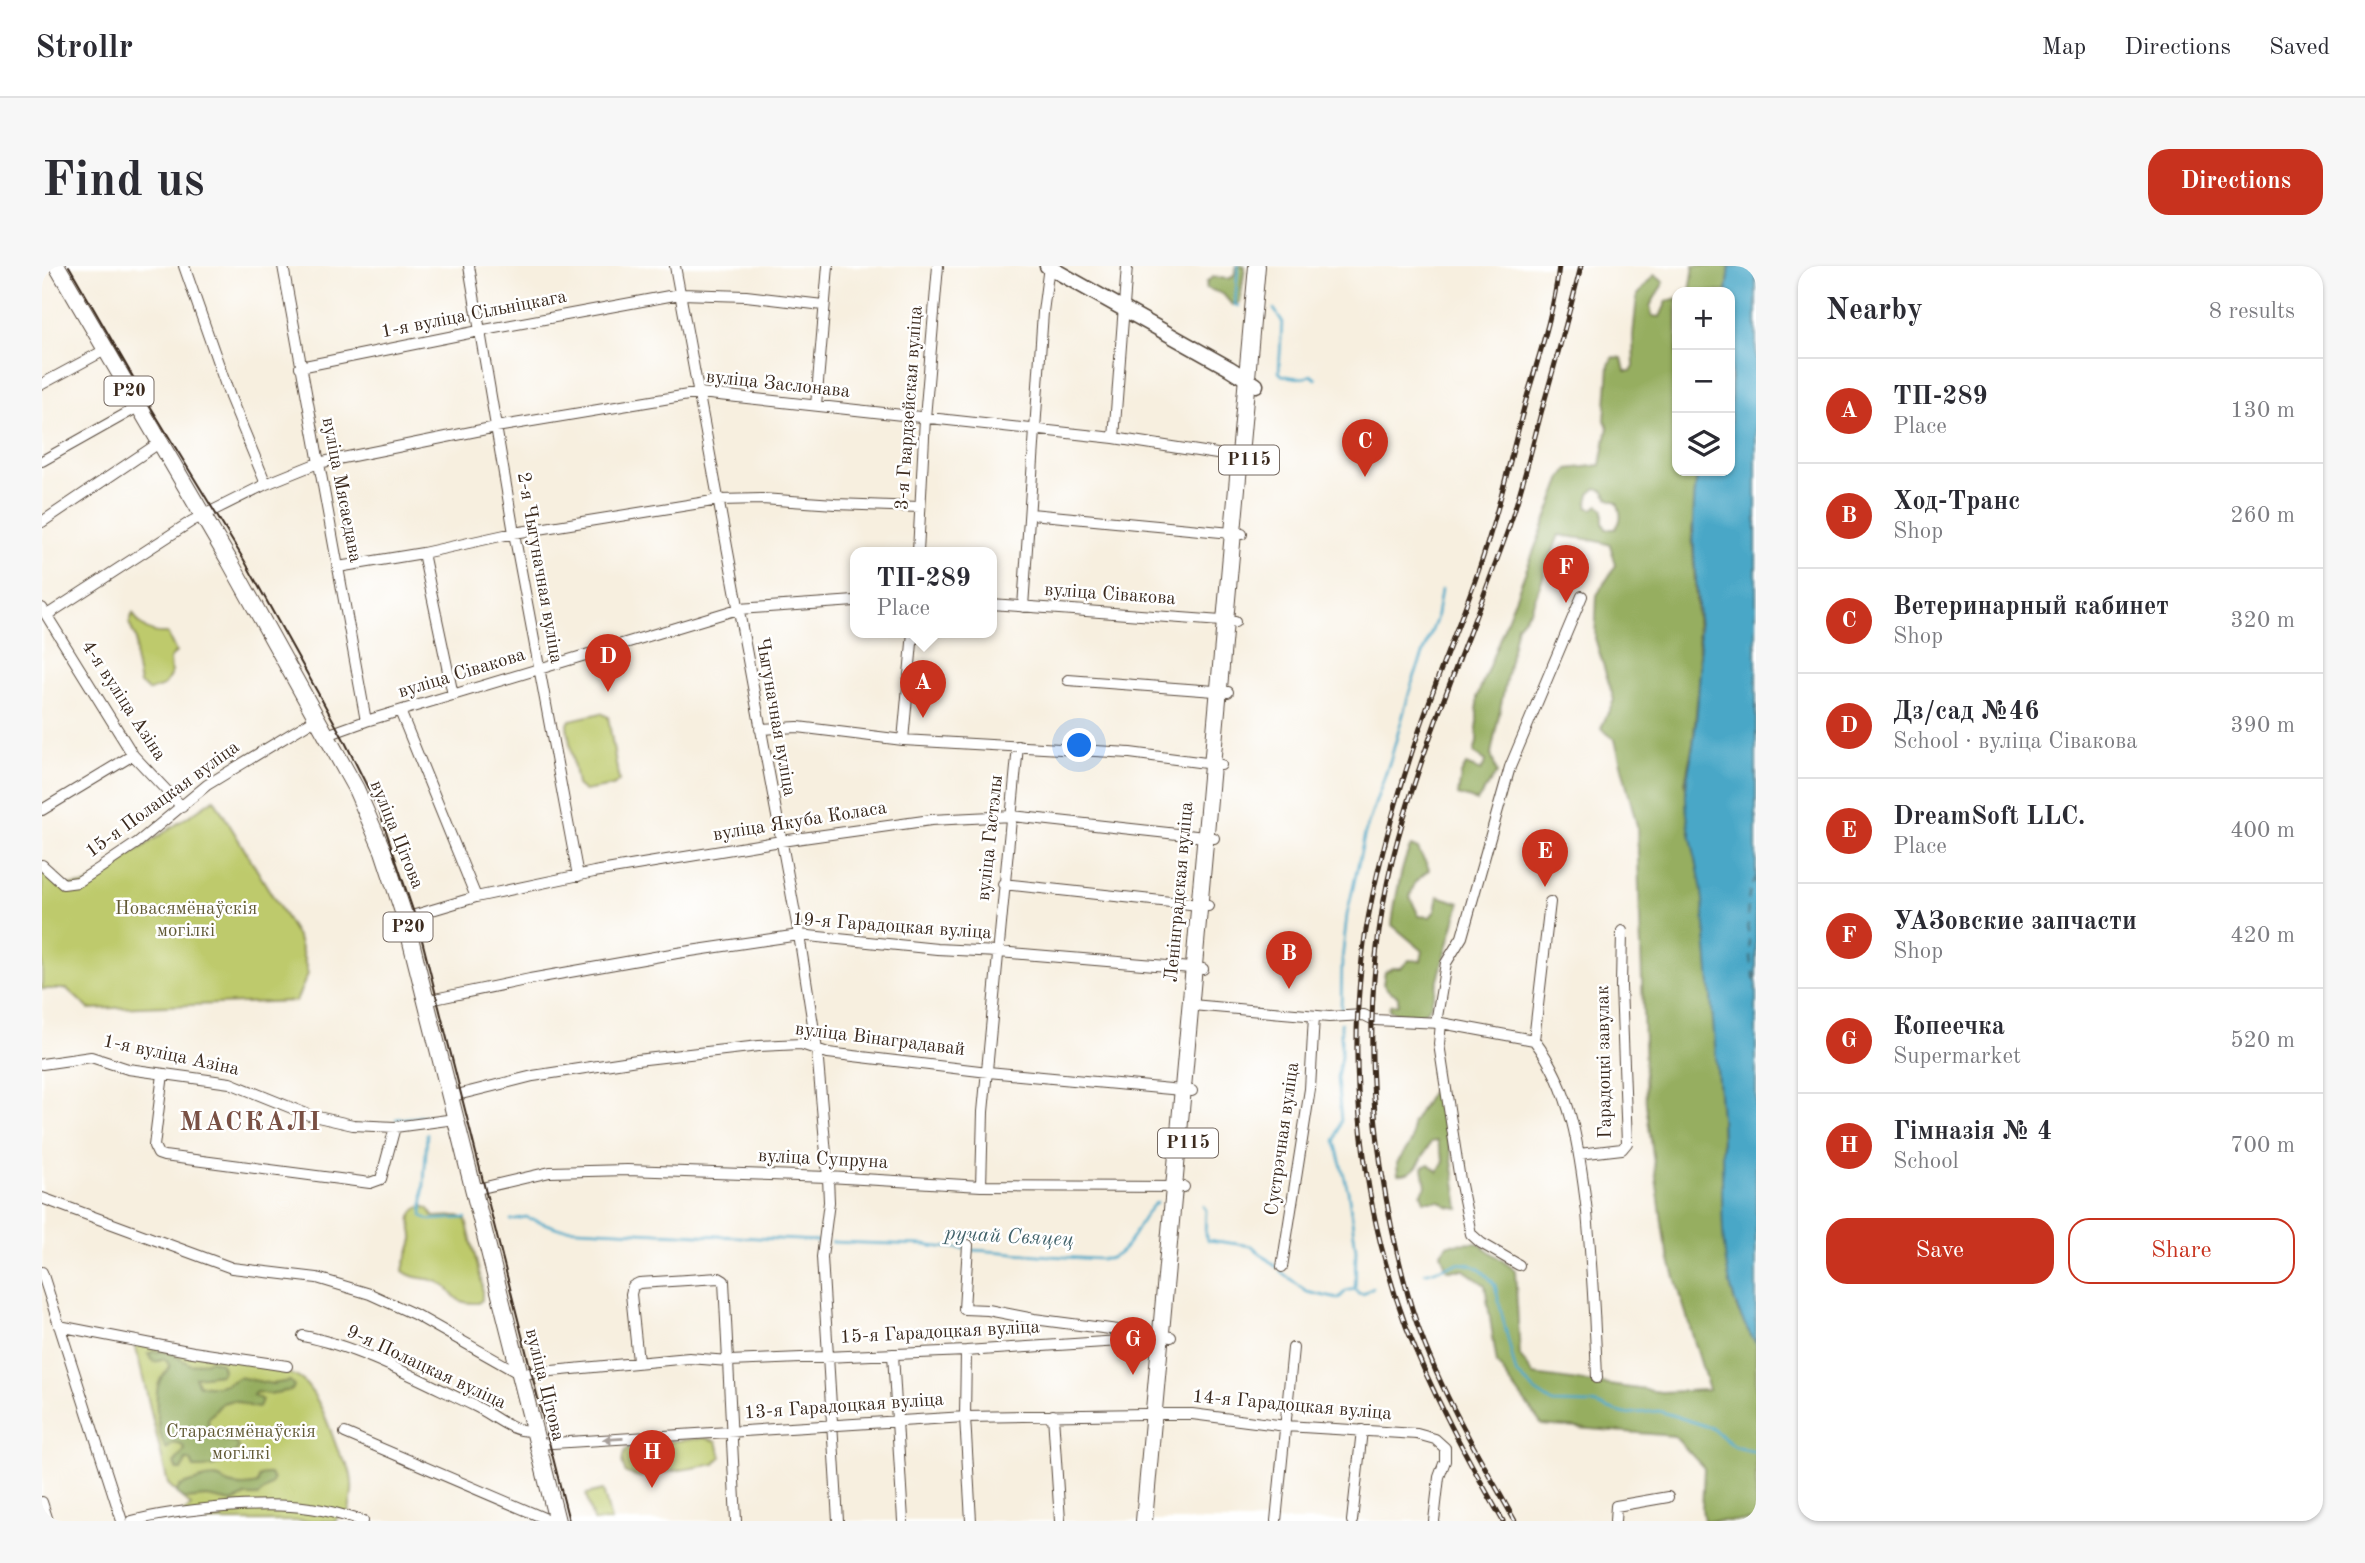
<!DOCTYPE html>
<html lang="en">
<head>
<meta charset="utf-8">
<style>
  body { margin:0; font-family:"Old Standard TT",serif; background:#f7f7f7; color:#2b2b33 }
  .controls { position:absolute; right:21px; top:21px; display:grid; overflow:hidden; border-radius:14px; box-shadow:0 2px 5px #0004 }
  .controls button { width:63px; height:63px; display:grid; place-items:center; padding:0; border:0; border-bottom:2px solid #e1e1e2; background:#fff; color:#2b2b33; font:35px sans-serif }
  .you { position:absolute; left:1038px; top:480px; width:24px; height:24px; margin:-18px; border:5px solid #fff; border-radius:50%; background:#1a73e8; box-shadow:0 0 0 10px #1a73e833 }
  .badge { display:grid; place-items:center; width:46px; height:46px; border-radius:50%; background:#c8321e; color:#fff; font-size:23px; font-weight:700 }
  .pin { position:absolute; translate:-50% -58px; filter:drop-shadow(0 2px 4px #0008) }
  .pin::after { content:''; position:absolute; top:37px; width:24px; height:21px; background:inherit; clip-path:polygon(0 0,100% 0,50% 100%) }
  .popup { position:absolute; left:808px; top:281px; width:147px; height:91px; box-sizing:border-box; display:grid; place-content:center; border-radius:14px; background:#fff; filter:drop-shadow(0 2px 5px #0005); font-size:23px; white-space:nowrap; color:#7c7c81 }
  .popup b { font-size:26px; color:#2b2b33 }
  .popup::after { content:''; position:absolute; left:50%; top:100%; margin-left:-14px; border:14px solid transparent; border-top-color:#fff }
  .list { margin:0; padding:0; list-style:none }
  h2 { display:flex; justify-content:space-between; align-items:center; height:91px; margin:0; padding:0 28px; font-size:30px }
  h2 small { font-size:23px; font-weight:400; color:#7c7c81 }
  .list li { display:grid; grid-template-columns:46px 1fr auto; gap:21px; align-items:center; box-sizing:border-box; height:105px; padding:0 28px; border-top:2px solid #e1e1e2 }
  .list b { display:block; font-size:26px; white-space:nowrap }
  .list p { margin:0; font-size:23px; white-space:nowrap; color:#7c7c81 }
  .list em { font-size:23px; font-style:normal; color:#7c7c81 }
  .actions { display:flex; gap:14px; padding:21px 28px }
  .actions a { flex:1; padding:16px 0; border:2px solid #c8321e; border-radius:21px; text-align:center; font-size:24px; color:#c8321e }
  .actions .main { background:#c8321e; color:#fff }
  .icon { flex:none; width:38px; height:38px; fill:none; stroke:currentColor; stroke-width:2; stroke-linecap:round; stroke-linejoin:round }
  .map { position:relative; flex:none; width:1714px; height:1255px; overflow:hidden; border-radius:21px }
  header { display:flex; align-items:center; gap:42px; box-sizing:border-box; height:98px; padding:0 35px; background:#fff; border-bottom:2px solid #e1e1e2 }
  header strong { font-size:33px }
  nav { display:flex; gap:38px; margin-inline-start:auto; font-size:24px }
  .intro { display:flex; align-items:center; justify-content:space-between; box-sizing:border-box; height:168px; padding:0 42px }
  h1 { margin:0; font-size:49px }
  .button { padding:18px 32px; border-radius:21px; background:#c8321e; color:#fff; font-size:24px; font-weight:700 }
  main { display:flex; gap:42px; padding:0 42px }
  aside { flex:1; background:#fff; border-radius:21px; box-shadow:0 2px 5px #0004 }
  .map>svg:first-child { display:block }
  .green { fill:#beca6c; stroke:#7c7a45; stroke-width:2 }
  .forest { fill:#96ae60; stroke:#686c3f; stroke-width:2; fill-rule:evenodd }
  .water { fill:#48a7c7; stroke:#426872; stroke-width:2 }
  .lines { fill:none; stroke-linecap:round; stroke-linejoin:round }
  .stream { stroke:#48a7c7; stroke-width:2.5 }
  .ferry { stroke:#41626a; stroke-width:2; stroke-dasharray:9 7; stroke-linecap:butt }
  .street-casing { stroke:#57483b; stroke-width:12 }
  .secondary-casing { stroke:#57483b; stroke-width:17 }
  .primary-casing { stroke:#57483b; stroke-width:18 }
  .street { stroke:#fff; stroke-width:10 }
  .secondary { stroke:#fff; stroke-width:14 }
  .primary { stroke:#fff; stroke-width:16 }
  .tram { stroke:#3b2a1e; stroke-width:2 }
  .rail-casing { stroke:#3b2a1e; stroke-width:5 }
  .rail { stroke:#fff; stroke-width:2.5; stroke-dasharray:8; stroke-linecap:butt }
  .oneway { fill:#a79f9a }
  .labels { text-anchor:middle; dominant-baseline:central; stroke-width:5; stroke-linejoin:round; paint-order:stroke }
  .shield { fill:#fff; stroke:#766a62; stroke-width:2 }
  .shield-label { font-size:18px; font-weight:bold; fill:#3b2a1e }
  .street-label { font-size:19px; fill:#3b2a1e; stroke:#fff }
  .park-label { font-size:19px; fill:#625a35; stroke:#fff }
  .water-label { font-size:21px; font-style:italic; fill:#41626a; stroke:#fff }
  .district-label { font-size:26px; font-weight:bold; letter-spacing:2px; fill:#795044; stroke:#fff }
</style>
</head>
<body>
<header>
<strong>Strollr</strong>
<nav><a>Map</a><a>Directions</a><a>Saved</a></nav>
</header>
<div class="intro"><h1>Find us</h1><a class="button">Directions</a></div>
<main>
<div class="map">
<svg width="1714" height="1255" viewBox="0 0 1714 1255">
  <rect width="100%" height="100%" fill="#fff"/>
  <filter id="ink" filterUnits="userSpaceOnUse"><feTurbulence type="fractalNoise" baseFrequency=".0143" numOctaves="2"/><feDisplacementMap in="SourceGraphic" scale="14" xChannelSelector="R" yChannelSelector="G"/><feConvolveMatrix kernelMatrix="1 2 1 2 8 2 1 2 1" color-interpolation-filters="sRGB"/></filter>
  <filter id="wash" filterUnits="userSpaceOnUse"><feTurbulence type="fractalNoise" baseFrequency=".00686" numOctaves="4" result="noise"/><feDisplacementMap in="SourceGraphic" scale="28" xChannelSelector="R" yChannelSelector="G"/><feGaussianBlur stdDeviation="1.57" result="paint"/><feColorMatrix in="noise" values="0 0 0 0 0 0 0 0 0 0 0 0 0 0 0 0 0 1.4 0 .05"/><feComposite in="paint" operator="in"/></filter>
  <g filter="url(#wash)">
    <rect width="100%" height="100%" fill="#f7efdf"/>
    <path class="green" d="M 91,347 C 99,362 107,368 125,367 L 134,386 L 128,393 L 129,408 L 122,420 L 107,425 L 98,418 L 93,392 L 94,373 L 87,357 Z
      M 559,447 L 566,451 L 577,515 L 571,520 L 542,525 L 535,519 L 525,460 L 528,454 Z
      M 172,533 L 256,672 L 266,708 L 254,735 L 47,743 L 25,723 L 0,723 L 0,604 L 17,620 L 44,619 Z
      M 381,940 L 387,943 L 392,951 L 417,950 L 424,954 L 440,1018 L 440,1034 L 436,1037 C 408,1038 416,1027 398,1017 C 387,1010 373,1015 361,1005 C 362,994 369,985 371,973 C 372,966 367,958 369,951 C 371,944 376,942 381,940 Z
      M 93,1078 C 122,1083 244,1098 261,1115 C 279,1134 286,1158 295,1182 C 297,1189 302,1194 306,1200 C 313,1216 310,1232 306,1248 L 297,1245 L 294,1255 L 135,1255 L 149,1240 L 126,1218 Z
      M 663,1172 L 675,1175 L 679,1191 L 673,1198 L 598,1211 L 584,1207 C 580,1199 579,1194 583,1185 L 593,1179 Z
      M 561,1224 L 569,1255 L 551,1255 L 544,1228 Z"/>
    <path class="forest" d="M 1194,0 L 1203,0 L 1198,36 L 1195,38 L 1190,39 L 1181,28 L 1164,22 L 1165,15 L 1171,11 L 1186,13 L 1192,10 Z
      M 1652,0 L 1688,0 L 1685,26 L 1648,26 Z
      M 1612,9 L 1622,16 L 1608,40 L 1610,50 L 1618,51 L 1625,35 L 1635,32 L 1635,205 L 1656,205 L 1650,264 L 1658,405 L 1651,478 L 1643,516 L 1661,630 L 1679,851 L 1683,975 L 1689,1022 L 1695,1043 L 1714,1077 L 1714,1255 L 1662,1255 L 1660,1243 L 1662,1202 L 1632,1170 L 1500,1159 L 1455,1098 L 1443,1019 L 1422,1004 L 1405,1004 L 1399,987 L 1406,978 L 1436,977 L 1473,1004 L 1478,1090 L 1492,1109 L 1619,1126 L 1667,1124 L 1623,978 L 1604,838 L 1595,560 L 1573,474 L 1559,462 L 1572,434 L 1553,372 L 1555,329 L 1574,299 L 1568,279 C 1554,273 1532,272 1517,269 L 1489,343 L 1475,359 L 1449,488 L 1455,507 L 1435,535 L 1416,529 L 1419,508 L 1424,499 L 1439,505 L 1444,495 L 1432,487 L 1435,476 L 1435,431 L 1520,212 L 1526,203 L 1559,199 L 1566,161 L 1563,154 L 1567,99 L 1571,91 L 1580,92 L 1583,105 L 1589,105 L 1592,101 L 1591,70 L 1595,30 ZM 1554,222 L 1561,224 L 1567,233 L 1575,236 C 1579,247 1581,254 1573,263 L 1564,263 L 1561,257 L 1561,244 L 1557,239 L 1550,243 L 1545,241 L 1547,228 Z
      M 1369,580 L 1376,583 C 1379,591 1385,596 1387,604 L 1373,616 L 1368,631 L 1377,650 L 1388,651 L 1393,645 L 1396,630 L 1418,637 L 1388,741 C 1377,755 1361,749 1347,744 L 1348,739 L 1356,738 L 1356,730 L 1346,724 L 1341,718 L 1343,706 L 1351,702 L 1359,702 L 1367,694 L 1379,695 L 1381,685 L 1350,659 C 1352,641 1360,594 1369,580 Z
      M 1394,818 L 1401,833 L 1417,942 L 1405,940 L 1398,935 L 1382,935 L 1379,928 L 1384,920 L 1381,901 L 1387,898 L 1396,906 L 1402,896 L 1395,875 L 1389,876 C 1380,890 1376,910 1356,908 L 1355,897 L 1370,875 L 1370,858 Z
      M 112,1085 L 128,1087 L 149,1099 L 169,1094 L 179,1097 L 181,1104 L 179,1108 L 153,1111 L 156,1118 C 171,1123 184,1120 197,1111 L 230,1118 L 248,1115 L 252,1120 L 250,1124 L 227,1128 L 214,1126 L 211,1129 L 220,1134 L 217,1141 L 210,1141 L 192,1134 L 180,1137 L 166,1153 L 167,1165 L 176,1172 L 194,1177 L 197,1181 C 188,1197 170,1203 152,1202 L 149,1195 L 144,1194 L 140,1204 L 135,1204 L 132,1197 L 143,1184 L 140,1179 L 132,1177 L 124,1183 C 116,1170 111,1129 118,1114 C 121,1108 126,1107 128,1100 L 123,1093 L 112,1096 L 106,1088 Z
      M 223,1208 L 228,1208 L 231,1214 L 229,1219 L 216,1230 L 204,1230 L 190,1236 L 165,1231 L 142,1233 L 134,1227 L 138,1220 C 146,1217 170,1209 177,1212 C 181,1213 183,1217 187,1218 C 195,1221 209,1220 216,1218 L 217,1211 Z"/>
    <path class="water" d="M 1688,0 L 1714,0 L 1714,1077 C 1668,1013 1684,925 1679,851 C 1673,779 1667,707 1661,635 C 1658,600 1644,566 1644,531 C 1643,513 1649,497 1651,479 C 1655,455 1656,429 1658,405 C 1661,338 1643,272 1656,205 L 1688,205 L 1688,26 L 1685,26 Z"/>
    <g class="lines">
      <path class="stream" d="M 1196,0 L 1193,39 L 1197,40
        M 1232,43 L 1240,55 L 1237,106 L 1240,109 C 1249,111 1261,114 1269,109 L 1274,113
        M 1299,744 L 1300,694 L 1305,649 L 1323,567 L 1349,492 L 1370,417 L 1394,354 L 1399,324
        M 1299,757 L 1299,791 L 1295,812 L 1299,854 L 1293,875 L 1306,925 L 1314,983 L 1313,1023
        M 354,853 L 386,850
        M 385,868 L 380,950 L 388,954 L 424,952
        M 1161,940 L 1164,944 L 1163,969 L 1166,974 L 1210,980 L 1234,1001
        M 469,954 L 484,951 L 516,962 L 776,975
        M 790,976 L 883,979 C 896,982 909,981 922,983
        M 928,984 C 975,986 1020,993 1066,993 C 1091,986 1096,950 1115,936
        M 1238,1005 L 1265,1026 L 1296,1033 L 1304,1025 L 1313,1023 L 1316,1027 L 1321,1028 L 1331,1021
        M 1383,1007 C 1416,997 1430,988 1453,1019 L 1474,1107 L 1493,1125 L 1511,1137 L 1551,1138 L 1583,1148 L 1617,1145 L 1670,1162 L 1693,1181 L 1714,1186"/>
      <path class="ferry" d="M 1714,611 C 1697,633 1710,697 1714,725"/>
    </g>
  </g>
  <g filter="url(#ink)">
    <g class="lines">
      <defs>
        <path id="street" d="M 142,0 L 188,131 L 224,218
          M 241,0 L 324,455
          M 427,0 L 472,267 L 536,610
          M 633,0 L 757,669 L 775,784 L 786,911 L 787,936 L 780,991 L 796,1255
          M 258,101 L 437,65 L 638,28 L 704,30 L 781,39
          M 0,118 L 63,84
          M 774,139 L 786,0
          M 1072,172 L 1085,0
          M 0,195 L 96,141
          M 989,248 L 1200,268
          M 0,256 L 117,177
          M 876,286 L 883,152 L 896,0
          M 381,287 L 411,429
          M 296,301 L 381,287 L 472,267 L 677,234 L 720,233 L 793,238 L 878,241
          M 949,338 L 1193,356
          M 981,341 L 1001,46 L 1007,0
          M 0,342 L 91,489 L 140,541
          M 5,349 L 150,255 L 224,218 L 276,197 L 454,161 L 658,127 L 1072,172 L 1207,193
          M 1026,414 L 1186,426
          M 358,445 L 434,631
          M 718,463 L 756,461 L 861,474 L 1088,487 L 1179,499
          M 285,469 L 324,455 L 696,343 L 813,335
          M 861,474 L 871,366
          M 0,544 L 91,489
          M 0,599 L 21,618 L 36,616 L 58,602 L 95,577 L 165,519 L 275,452
          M 961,618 L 1166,640
          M 363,652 L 434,631 L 552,606 L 739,575 L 889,554 L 970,550 L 1172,572
          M 383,735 L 488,713 L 635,687 L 757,669 L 895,683 L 956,686 L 1161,703
          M 1150,739 L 1287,751 L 1322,749 L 1332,754 L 1399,757 L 1492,774 C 1530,823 1538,887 1545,946 C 1550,1002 1553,1057 1555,1112
          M 1394,757 L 1404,697 L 1420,671 L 1468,501 L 1540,330
          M 1399,757 L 1397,778 L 1418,914 L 1429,968 L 1439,977 L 1477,999
          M 1492,774 L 1508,636
          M 0,798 L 49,791 L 86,803 L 188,817 L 267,849 L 311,859 L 353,861 L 413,853
          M 121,808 L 112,880 L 116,888 L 122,890 L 328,917 L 339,913 L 353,861
          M 407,831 L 491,810 L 595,794 L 717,780 L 759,778 L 786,787 L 946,806 L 1150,825
          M 1537,888 L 1580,883 L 1585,877 L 1579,720 L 1580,665
          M 939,920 L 941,846 L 976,480
          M 431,924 L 508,906 L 585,904 L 786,911 L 939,920 L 1142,921
          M 0,932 L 190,1002 L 275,1012 L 328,1028 L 372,1048 L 478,1108 L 647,1092 L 687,1095 L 924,1085 L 1109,1073 L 1120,1070
          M 926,979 L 922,1043 L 946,1044 L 992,1053 L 1129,1071
          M 1240,1001 L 1268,823 L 1272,750
          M 0,1006 L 80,1255
          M 17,1060 L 151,1086 L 245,1100
          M 261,1070 C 316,1080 382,1116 433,1140 C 454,1150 467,1166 492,1165
          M 924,1085 L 923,1151 L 929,1255
          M 851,1088 L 861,1255
          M 596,1095 L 589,1028 L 591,1020 L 597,1017 L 677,1012 L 682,1015 L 694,1255
          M 1011,1149 L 1018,1255
          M 303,1167 L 509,1255
          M 495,1178 L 923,1151 L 1102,1148 L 1150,1148 L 1244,1160 L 1375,1168 L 1393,1173 L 1403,1182 L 1403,1195 L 1397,1211 L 1392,1255
          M 0,1236 L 6,1255
          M 90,1255 C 136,1243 221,1235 268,1242 C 286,1244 303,1250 321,1255
          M 1234,1255 L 1251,1082
          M 1310,1255 L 1320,1164
          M 1573,1255 L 1574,1240 L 1626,1231"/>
        <path id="secondary" d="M 1005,0 L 1187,102 L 1214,119"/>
        <path id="primary" d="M 15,0 L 188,296 L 314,523 L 341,585 L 363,652 L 515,1255
          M 1102,1255 L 1215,0"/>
      </defs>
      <use href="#street" class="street-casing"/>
      <use href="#secondary" class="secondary-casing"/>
      <use href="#primary" class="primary-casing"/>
      <use href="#street" class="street"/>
      <use href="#secondary" class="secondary"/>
      <use href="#primary" class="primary"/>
      <path class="tram" d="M 27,0 L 102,130 L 202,294 L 301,472 L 337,544 L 377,662 L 527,1255"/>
      <defs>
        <path id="rail" d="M 1461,1255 C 1425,1192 1390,1128 1364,1060 C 1319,939 1304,799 1323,670 C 1337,584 1364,499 1394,417 C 1408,378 1425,339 1438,300 C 1457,245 1469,189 1484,134 C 1497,90 1512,46 1517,0
          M 1473,1255 C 1433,1183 1388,1109 1366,1029 C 1325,880 1315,722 1356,572 C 1385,466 1430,365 1467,261 C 1480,223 1489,185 1499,147 C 1513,98 1527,49 1539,0"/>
      </defs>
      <use href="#rail" class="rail-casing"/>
      <use href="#rail" class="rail"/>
    </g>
    <defs><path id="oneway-solid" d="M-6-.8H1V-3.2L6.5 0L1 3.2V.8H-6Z" transform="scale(1.75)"/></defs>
    <use class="oneway" href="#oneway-solid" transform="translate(571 1173) rotate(177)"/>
  </g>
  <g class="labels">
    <g class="shield">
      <rect x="62.5" y="110.5" width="49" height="29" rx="5"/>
      <rect x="1177" y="179.5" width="60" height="29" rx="5"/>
      <rect x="341.5" y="646.5" width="49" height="29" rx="5"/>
      <rect x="1116" y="862.5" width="60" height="29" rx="5"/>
    </g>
    <g class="shield-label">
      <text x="87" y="125">Р20</text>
      <text x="1207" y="194">Р115</text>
      <text x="366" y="661">Р20</text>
      <text x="1146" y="877">Р115</text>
    </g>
    <g class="street-label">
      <text transform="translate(432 49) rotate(-11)">1-я вуліца Сільніцкага</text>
      <text transform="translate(736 119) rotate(6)">вуліца Заслонава</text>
      <text transform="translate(868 142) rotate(-86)">3-я Гвардзейская вуліца</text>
      <text transform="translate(299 224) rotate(79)">вуліца Мясаедава</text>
      <text transform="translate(497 302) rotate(80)">2-я Чыгуначная вуліца</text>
      <text transform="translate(1068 329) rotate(4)">вуліца Сівакова</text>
      <text transform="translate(420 408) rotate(-17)">вуліца Сівакова</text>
      <text transform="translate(81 435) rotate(57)">4-я вуліца Азіна</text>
      <text transform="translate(733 451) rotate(80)">Чыгуначная вуліца</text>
      <text transform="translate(121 534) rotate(-36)">15-я Полацкая вуліца</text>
      <text transform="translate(758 556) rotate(-9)">вуліца Якуба Коласа</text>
      <text transform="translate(354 569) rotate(68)">вуліца Цітова</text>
      <text transform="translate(949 572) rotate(-84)">вуліца Гастэлы</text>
      <text transform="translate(1138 626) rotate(-85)">Ленінградская вуліца</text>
      <text transform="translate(850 661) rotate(4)">19-я Гарадоцкая вуліца</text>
      <text transform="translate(838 774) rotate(7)">вуліца Вінаградавай</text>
      <text transform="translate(129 790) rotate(12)">1-я вуліца Азіна</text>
      <text transform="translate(1563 796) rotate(-91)">Гарадоцкі завулак</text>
      <text transform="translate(1241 873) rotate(-82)">Сустрэчная вуліца</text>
      <text transform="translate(781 894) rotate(3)">вуліца Супруна</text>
      <text transform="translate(898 1067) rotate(-3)">15-я Гарадоцкая вуліца</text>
      <text transform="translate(384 1102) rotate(25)">9-я Полацкая вуліца</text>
      <text transform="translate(502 1119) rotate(76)">вуліца Цітова</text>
      <text transform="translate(1250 1140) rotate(5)">14-я Гарадоцкая вуліца</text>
      <text transform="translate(802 1141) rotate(-4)">13-я Гарадоцкая вуліца</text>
    </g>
    <g class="park-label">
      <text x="144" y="643">Новасямёнаўскія<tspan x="144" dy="22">могілкі</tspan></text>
      <text x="199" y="1166">Старасямёнаўскія<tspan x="199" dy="22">могілкі</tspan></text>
    </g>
    <g class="water-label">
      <text transform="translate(967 971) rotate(3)">ручай Свяцец</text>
    </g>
    <g class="district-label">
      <text x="209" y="857">МАСКАЛІ</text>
    </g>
  </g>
</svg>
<div class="controls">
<button>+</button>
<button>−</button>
<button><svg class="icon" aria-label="layers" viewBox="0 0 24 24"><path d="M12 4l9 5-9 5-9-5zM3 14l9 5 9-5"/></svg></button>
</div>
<div class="you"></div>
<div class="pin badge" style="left:881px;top:452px">A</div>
<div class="popup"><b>ТП-289</b>Place</div>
<div class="pin badge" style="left:1247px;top:723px">B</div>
<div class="pin badge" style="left:1323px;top:211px">C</div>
<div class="pin badge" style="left:566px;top:426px">D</div>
<div class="pin badge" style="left:1503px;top:621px">E</div>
<div class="pin badge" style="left:1524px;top:337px">F</div>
<div class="pin badge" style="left:1091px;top:1109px">G</div>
<div class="pin badge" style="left:610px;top:1222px">H</div>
</div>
<aside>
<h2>Nearby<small>8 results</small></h2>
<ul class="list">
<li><span class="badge">A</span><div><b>ТП-289</b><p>Place</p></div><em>130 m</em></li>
<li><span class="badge">B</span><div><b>Ход-Транс</b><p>Shop</p></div><em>260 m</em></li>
<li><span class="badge">C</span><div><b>Ветеринарный кабинет</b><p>Shop</p></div><em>320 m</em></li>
<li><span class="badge">D</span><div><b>Дз/сад №46</b><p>School · вуліца Сівакова</p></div><em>390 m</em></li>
<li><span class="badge">E</span><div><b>DreamSoft LLC.</b><p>Place</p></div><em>400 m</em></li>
<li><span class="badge">F</span><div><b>УАЗовские запчасти</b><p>Shop</p></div><em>420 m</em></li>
<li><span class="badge">G</span><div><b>Копеечка</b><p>Supermarket</p></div><em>520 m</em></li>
<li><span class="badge">H</span><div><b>Гімназія № 4</b><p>School</p></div><em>700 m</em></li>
</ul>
<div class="actions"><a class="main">Save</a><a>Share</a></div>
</aside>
</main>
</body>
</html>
